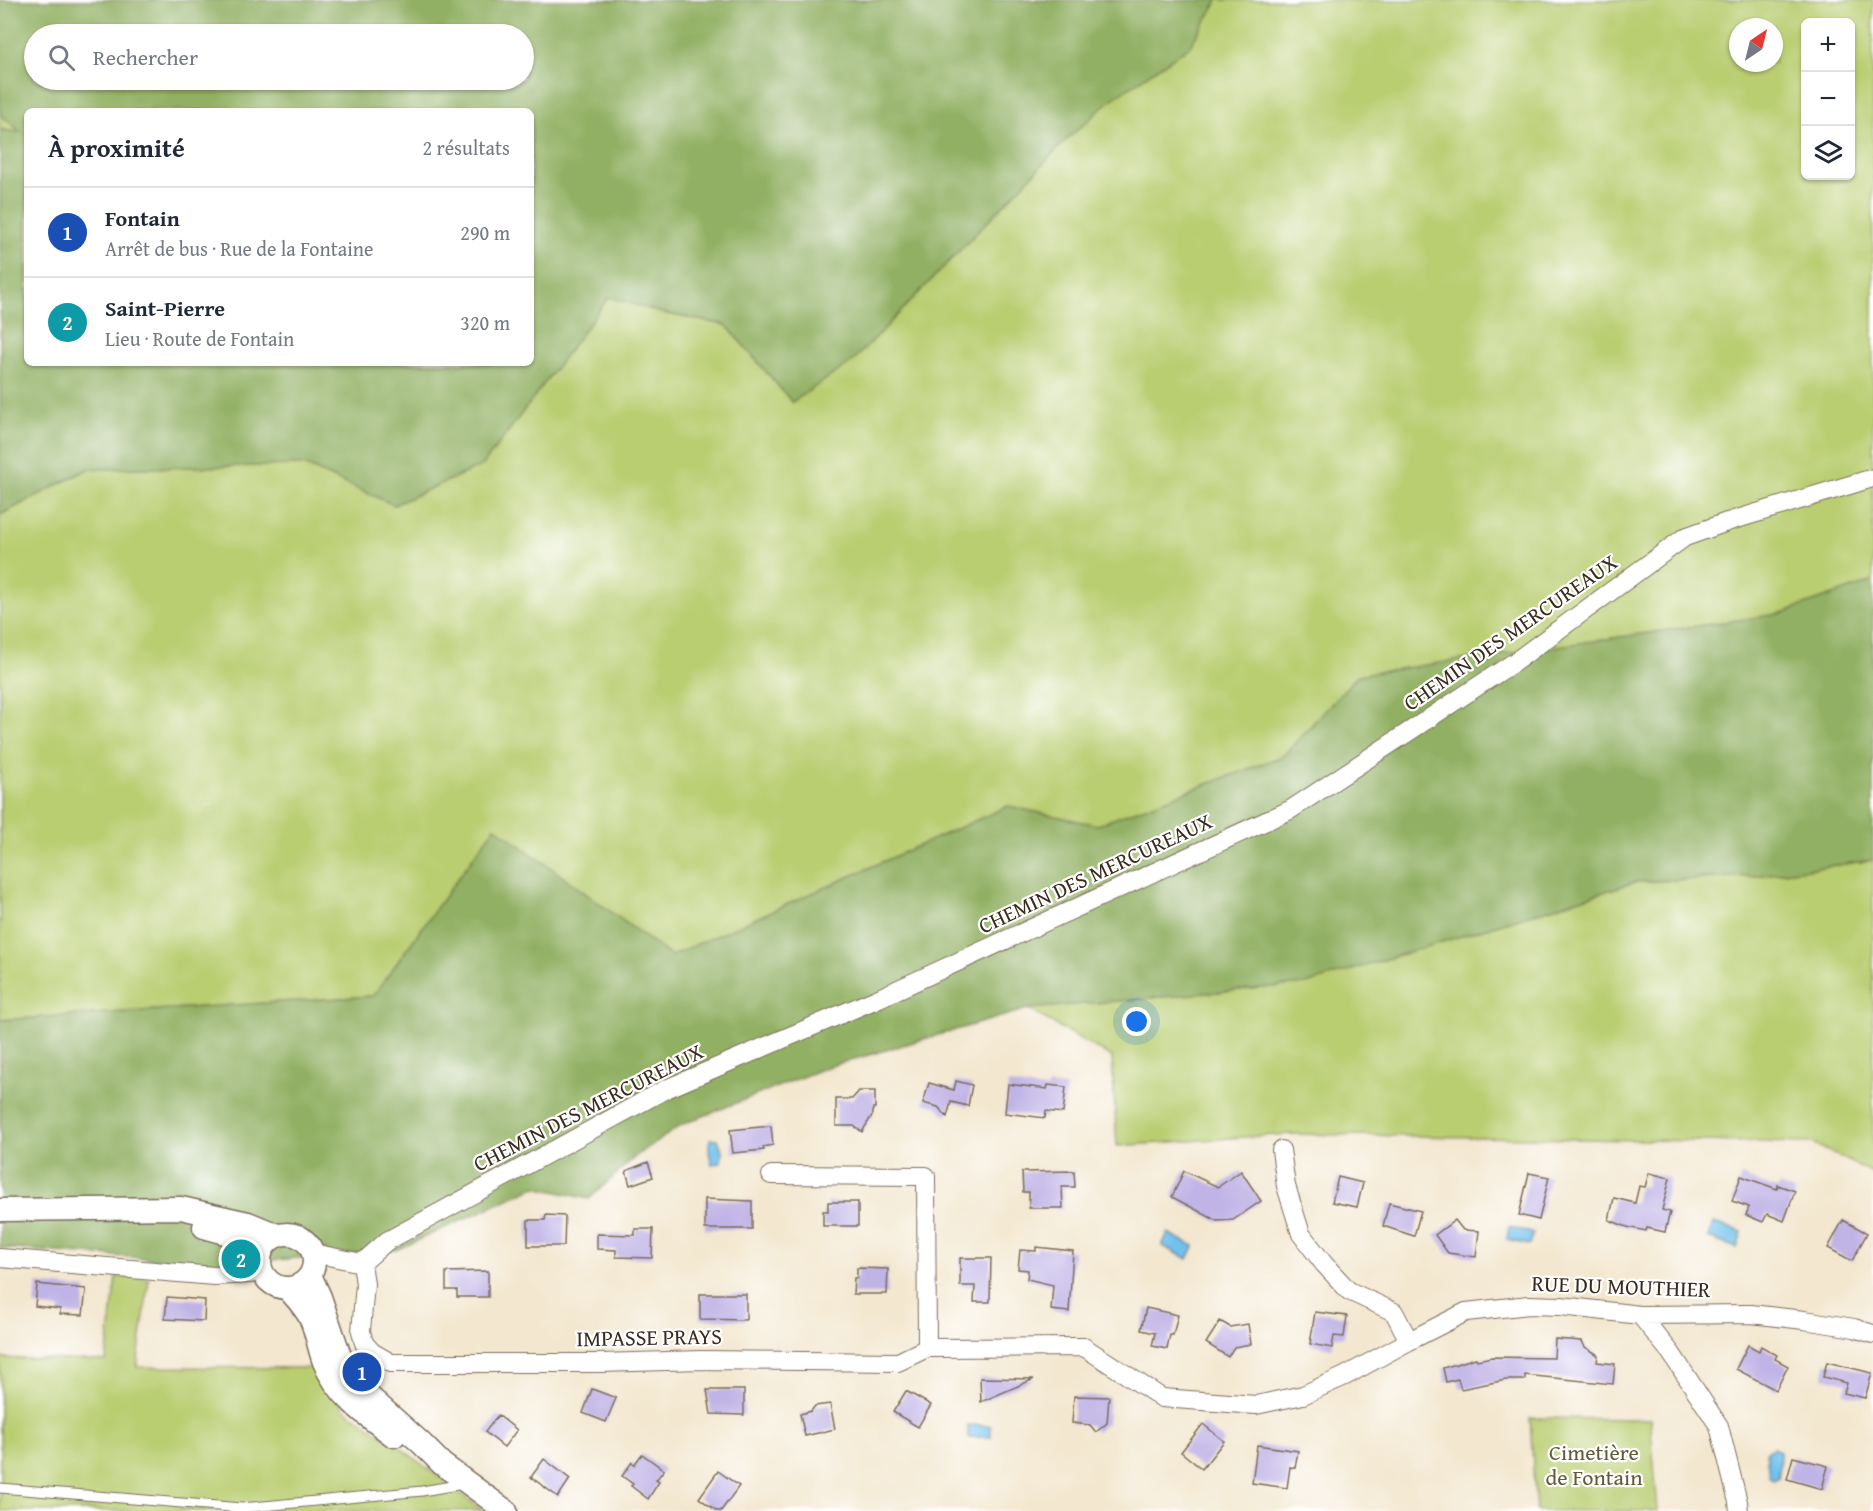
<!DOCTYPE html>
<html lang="fr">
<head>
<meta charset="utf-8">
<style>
  body { margin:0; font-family:"Gentium Book Plus",serif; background:#f2f2f3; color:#1f2937 }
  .controls { position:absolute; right:18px; top:18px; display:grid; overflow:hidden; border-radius:9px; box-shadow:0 2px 4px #0004 }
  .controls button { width:54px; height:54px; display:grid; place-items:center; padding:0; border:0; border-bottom:2px solid #e0e1e3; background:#fff; color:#1f2937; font:30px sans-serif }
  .compass { position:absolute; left:1729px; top:18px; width:54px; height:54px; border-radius:50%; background:#fff; box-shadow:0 2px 4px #0004; rotate:35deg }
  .you { position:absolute; left:1137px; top:1022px; width:21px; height:21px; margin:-15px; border:4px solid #fff; border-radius:50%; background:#1a73e8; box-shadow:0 0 0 9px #1a73e833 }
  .badge { display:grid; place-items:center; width:39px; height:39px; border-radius:50%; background:#1f6fb2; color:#fff; font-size:20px; font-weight:700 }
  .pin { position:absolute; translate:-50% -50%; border:3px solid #fff; box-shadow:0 2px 6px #0006 }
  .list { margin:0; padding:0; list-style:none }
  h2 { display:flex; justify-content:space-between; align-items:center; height:78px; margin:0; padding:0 24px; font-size:26px }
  h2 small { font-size:20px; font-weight:400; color:#747a83 }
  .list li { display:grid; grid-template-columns:39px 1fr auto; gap:18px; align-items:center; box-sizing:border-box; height:90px; padding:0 24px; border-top:2px solid #e0e1e3 }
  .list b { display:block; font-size:22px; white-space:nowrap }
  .list p { margin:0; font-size:20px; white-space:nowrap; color:#747a83 }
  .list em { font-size:20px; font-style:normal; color:#747a83 }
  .icon { flex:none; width:33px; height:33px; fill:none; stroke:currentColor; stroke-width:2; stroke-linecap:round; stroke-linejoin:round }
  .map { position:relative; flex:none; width:1873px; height:1511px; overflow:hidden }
  .search { position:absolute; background:#fff; box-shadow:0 2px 4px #0004; left:24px; top:24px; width:510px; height:66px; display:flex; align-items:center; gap:15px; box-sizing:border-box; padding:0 21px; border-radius:33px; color:#747a83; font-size:22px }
  .panel { position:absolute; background:#fff; box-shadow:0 2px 4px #0004; left:24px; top:108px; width:510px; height:258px; border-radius:9px }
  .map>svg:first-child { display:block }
  .green { fill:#b9cd71; stroke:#7a7c48; stroke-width:1.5; fill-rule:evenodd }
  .forest { fill:#92b063; stroke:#666d40; stroke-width:1.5; fill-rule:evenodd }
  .water { fill:#72c1ed; stroke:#567686; stroke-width:1.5 }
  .building { fill:#c0b3e6 }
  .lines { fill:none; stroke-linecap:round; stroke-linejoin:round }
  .service-casing { stroke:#7b6c5c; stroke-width:11 }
  .minor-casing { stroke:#7b6c5c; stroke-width:20 }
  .tertiary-casing { stroke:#7b6c5c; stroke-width:25 }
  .service { stroke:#fff; stroke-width:9 }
  .minor { stroke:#fff; stroke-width:18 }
  .tertiary { stroke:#fff; stroke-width:22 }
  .labels { text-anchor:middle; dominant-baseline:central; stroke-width:4.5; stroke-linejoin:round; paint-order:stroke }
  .street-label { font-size:22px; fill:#3b2a1e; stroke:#fff }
  .park-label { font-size:22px; fill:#615b37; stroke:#fff }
</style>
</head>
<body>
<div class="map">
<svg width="1873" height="1511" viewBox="0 0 1873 1511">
  <rect width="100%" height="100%" fill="#fff"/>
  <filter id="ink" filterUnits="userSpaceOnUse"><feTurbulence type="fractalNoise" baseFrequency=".0167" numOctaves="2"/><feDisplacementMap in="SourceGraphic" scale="12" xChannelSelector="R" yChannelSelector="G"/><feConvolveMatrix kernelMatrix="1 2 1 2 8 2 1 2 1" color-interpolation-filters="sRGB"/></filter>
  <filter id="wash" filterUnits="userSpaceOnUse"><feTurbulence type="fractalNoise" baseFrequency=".008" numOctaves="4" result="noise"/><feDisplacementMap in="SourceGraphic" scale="24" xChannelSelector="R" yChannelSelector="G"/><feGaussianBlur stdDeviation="1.35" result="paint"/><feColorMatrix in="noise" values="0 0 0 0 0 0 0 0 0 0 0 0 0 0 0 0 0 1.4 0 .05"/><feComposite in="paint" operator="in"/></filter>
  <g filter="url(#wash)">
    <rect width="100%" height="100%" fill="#f3e7cf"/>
    <path class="green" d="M 1218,0 L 1873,0 L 1873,581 L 1779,614 L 1358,675 L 1283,756 L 1097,825 L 1008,806 L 671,956 L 495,827 L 373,996 L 0,1020 L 0,515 L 88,469 L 304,465 L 394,505 L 483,465 L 609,296 L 662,313 L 726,325 L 792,402 L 853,361 L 1066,140 L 1112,99 L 1190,46 ZM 1806,22 L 1850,22 L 1850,176 L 1806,176 ZM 1738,27 L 1774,27 L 1774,63 L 1738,63 Z
      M 0,114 L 22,133 L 0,129 Z
      M 1873,860 L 1873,1173 L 1812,1143 L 1289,1134 L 1117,1146 L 1112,1057 L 1028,1009 L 1306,984 L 1635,882 L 1753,876 Z
      M 116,1277 L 149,1279 L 137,1367 L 317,1368 L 343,1408 L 401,1448 L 483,1511 L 0,1511 L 0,1358 L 106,1361 Z
      M 1530,1418 L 1650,1419 L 1658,1511 L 1536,1511 Z"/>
    <path class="forest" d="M 0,0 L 1218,0 L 1190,46 L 1112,99 L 1066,140 L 853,361 L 792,402 L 726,325 L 662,313 L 609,297 L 483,465 L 394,505 L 304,465 L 88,469 L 0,515 L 0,130 L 21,132 L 0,114 ZM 34,34 L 524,34 L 524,80 L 34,80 ZM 27,111 L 531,111 L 531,363 L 27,363 Z
      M 1873,581 L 1873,860 L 1753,876 L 1635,882 L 1306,984 L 1028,1009 L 827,1067 L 683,1124 L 636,1156 L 589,1199 L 535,1187 L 396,1250 L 225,1264 L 0,1248 L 0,1020 L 373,996 L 495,827 L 671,956 L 1008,806 L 1097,825 L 1283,756 L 1358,675 L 1779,614 Z"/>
    <path class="water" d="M 710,1139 L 717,1139 C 722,1147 724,1155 720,1163 L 712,1164 L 709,1152 Z
      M 1713,1223 L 1742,1232 L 1737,1248 L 1708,1238 Z
      M 1509,1227 L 1533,1233 L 1530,1245 L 1507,1240 Z
      M 1168,1233 L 1194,1246 L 1188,1259 L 1162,1246 Z
      M 968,1425 L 991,1426 L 991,1437 L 968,1437 Z
      M 1773,1448 L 1780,1451 L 1779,1477 L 1773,1480 L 1769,1476 L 1766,1452 Z"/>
    <g id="blocks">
      <path class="building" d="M 956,1081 L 972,1085 L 968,1106 L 951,1102 L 947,1117 L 938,1107 L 923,1103 L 929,1083 L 954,1090 Z
        M 1008,1084 L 1047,1089 L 1048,1085 L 1066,1087 L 1063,1113 L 1046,1111 L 1045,1118 L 1005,1113 Z
        M 859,1091 L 875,1091 L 875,1108 L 873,1108 L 873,1114 L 862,1132 L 854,1126 L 836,1126 L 836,1099 L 852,1099 Z
        M 771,1126 L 773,1145 L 763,1147 L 764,1150 L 733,1153 L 730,1130 Z
        M 648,1162 L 653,1177 L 630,1185 L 626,1171 Z
        M 1074,1171 L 1075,1187 L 1062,1187 L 1063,1208 L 1029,1208 L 1029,1192 L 1023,1192 L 1022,1172 Z
        M 1184,1171 L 1218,1187 L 1241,1171 L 1261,1201 L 1233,1220 L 1217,1221 L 1172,1197 Z
        M 1529,1173 L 1549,1177 L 1539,1220 L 1519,1215 Z
        M 1649,1173 L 1670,1178 L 1662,1210 L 1670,1212 L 1665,1232 L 1647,1228 L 1646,1231 L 1627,1227 L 1609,1220 L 1614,1198 L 1635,1203 L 1639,1186 L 1645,1187 Z
        M 1741,1176 L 1777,1189 L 1778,1185 L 1795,1191 L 1784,1221 L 1767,1214 L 1763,1222 L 1746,1215 L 1749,1207 L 1732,1201 Z
        M 1338,1177 L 1363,1183 L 1357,1207 L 1332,1202 Z
        M 705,1199 L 752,1201 L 752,1229 L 705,1229 Z
        M 828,1202 L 858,1202 L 858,1226 L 823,1226 L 823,1211 L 828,1211 Z
        M 1389,1203 L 1421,1211 L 1414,1236 L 1383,1226 Z
        M 546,1215 L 565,1216 L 564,1246 L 528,1246 L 528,1220 L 545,1220 Z
        M 1455,1220 L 1463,1230 L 1479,1231 L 1476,1257 L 1448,1253 L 1435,1235 Z
        M 1843,1220 L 1867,1233 L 1852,1261 L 1828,1248 Z
        M 635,1229 L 653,1229 L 652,1258 L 616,1257 L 616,1250 L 597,1249 L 597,1234 L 635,1235 Z
        M 1036,1247 L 1073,1251 L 1069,1312 L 1051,1310 L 1053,1285 L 1027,1279 L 1028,1270 L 1018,1269 L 1020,1250 L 1036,1251 Z
        M 960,1258 L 991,1258 L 990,1302 L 974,1302 L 975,1286 L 960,1286 Z
        M 857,1268 L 888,1269 L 887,1294 L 853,1294 L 854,1278 L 857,1278 Z
        M 488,1271 L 488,1297 L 457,1297 L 457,1290 L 446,1290 L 446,1272 Z
        M 37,1284 L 86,1289 L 83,1315 L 60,1314 L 60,1309 L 35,1306 Z
        M 700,1294 L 746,1294 L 746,1320 L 700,1319 Z
        M 167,1297 L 205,1300 L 204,1321 L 165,1319 Z
        M 1146,1308 L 1178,1315 L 1173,1335 L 1170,1335 L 1167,1349 L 1152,1346 L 1155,1333 L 1141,1330 Z
        M 1315,1312 L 1347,1316 L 1344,1337 L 1334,1336 L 1332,1348 L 1310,1344 Z
        M 1220,1321 L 1230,1327 L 1248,1324 L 1251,1344 L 1234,1347 L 1228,1357 L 1206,1343 Z
        M 1555,1339 L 1582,1341 L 1585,1347 L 1598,1355 L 1597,1362 L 1615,1364 L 1613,1384 L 1525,1375 L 1525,1380 L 1506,1380 L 1461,1389 L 1458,1379 L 1446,1382 L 1443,1368 L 1476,1358 L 1477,1360 L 1492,1357 L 1554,1358 Z
        M 1748,1345 L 1759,1351 L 1761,1346 L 1777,1355 L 1775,1359 L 1788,1366 L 1776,1390 L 1736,1369 Z
        M 1827,1362 L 1872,1373 L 1865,1398 L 1844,1393 L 1847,1383 L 1823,1377 Z
        M 980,1378 L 1034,1379 L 981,1402 Z
        M 592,1389 L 616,1398 L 606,1422 L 583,1413 Z
        M 707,1390 L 744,1390 L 744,1415 L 711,1414 Z
        M 906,1391 L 931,1405 L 918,1427 L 893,1412 Z
        M 1074,1396 L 1109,1397 L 1107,1423 L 1096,1432 L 1090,1425 L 1072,1423 Z
        M 830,1404 L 835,1429 L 805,1436 L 800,1414 L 811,1411 L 815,1406 Z
        M 498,1415 L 517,1430 L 504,1447 L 485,1432 Z
        M 1203,1424 L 1224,1441 L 1202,1469 L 1181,1452 Z
        M 1257,1445 L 1298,1451 L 1295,1468 L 1290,1467 L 1287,1488 L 1252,1483 Z
        M 642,1454 L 664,1470 L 656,1480 L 659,1482 L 648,1499 L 631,1486 L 633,1484 L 622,1476 L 632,1462 L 634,1465 Z
        M 1793,1457 L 1828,1466 L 1822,1489 L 1787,1479 Z
        M 544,1459 L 570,1479 L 558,1497 L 531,1477 Z
        M 718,1471 L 739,1486 L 721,1511 L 717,1511 L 699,1498 Z"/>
    </g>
  </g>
  <g filter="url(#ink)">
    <use href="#blocks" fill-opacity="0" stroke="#7b6c5c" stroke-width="1.5"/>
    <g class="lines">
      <defs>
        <path id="service" d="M 0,1488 L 242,1508 L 422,1491 L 463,1484"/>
        <path id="minor" d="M 1281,1150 L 1286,1186 L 1301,1234 L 1324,1264 L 1349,1291 L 1394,1312 L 1409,1341
          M 771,1175 L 926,1176 L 927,1348
          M 313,1253 L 362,1263
          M 0,1258 L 214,1276 L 251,1274 L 260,1267
          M 362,1263 L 387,1241 L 666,1089 L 879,998 L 1290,810 L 1516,661 L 1685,537 L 1727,522 L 1873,478
          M 362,1263 L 365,1284 L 361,1331 L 364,1343 L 372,1352 L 391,1363 L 600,1363 L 701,1360 L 898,1362 L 927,1348 L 1084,1347 L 1162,1398 L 1256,1405 L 1303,1395 L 1345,1376 L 1409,1341 L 1466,1312 L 1529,1305 L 1561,1306 L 1640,1315 L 1751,1314 L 1804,1320 L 1854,1328 L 1873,1334
          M 1640,1315 L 1671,1353 L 1719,1426 L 1738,1502 L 1739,1511"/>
        <path id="tertiary" d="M 0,1210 L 181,1208 L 248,1223 L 277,1235
          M 204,1227 L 235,1236 L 260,1254
          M260 1261a27 27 0 1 1 54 0a27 27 0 1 1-54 0Z
          M 310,1275 L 320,1297 L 340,1356 L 364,1392 L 421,1443 L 442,1464 L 506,1511
          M 287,1288 C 296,1298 307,1309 312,1322 C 317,1335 319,1349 324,1362 C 337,1395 367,1416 394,1436"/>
      </defs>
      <use href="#service" class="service-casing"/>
      <use href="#minor" class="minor-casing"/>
      <use href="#tertiary" class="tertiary-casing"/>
      <use href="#service" class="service"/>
      <use href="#minor" class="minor"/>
      <use href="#tertiary" class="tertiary"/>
    </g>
  </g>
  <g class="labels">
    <g class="street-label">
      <text transform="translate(1510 632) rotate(-35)">CHEMIN DES MERCUREAUX</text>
      <text transform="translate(1095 873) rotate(-25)">CHEMIN DES MERCUREAUX</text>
      <text transform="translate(588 1107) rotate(-27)">CHEMIN DES MERCUREAUX</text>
      <text transform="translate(1621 1286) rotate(2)">RUE DU MOUTHIER</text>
      <text transform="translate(649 1337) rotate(-1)">IMPASSE PRAYS</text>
    </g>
    <g class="park-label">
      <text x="1594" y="1452">Cimetière<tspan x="1594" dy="25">de Fontain</tspan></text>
    </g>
  </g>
</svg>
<div class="controls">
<button>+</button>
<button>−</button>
<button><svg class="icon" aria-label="layers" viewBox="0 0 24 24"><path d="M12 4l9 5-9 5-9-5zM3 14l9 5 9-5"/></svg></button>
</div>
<svg class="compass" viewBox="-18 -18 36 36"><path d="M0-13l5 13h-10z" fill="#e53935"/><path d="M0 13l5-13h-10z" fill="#747a83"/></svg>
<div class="you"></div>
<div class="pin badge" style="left:362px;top:1372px;background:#1a4fb4">1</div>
<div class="pin badge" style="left:241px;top:1259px;background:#0f9aa8">2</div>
<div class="search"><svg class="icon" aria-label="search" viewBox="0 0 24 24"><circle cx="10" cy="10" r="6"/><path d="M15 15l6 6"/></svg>Rechercher</div>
<section class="panel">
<h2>À proximité<small>2 résultats</small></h2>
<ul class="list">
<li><span class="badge" style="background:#1a4fb4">1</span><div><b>Fontain</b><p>Arrêt de bus · Rue de la Fontaine</p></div><em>290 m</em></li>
<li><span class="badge" style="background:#0f9aa8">2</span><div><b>Saint-Pierre</b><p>Lieu · Route de Fontain</p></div><em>320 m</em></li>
</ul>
</section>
</div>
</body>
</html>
